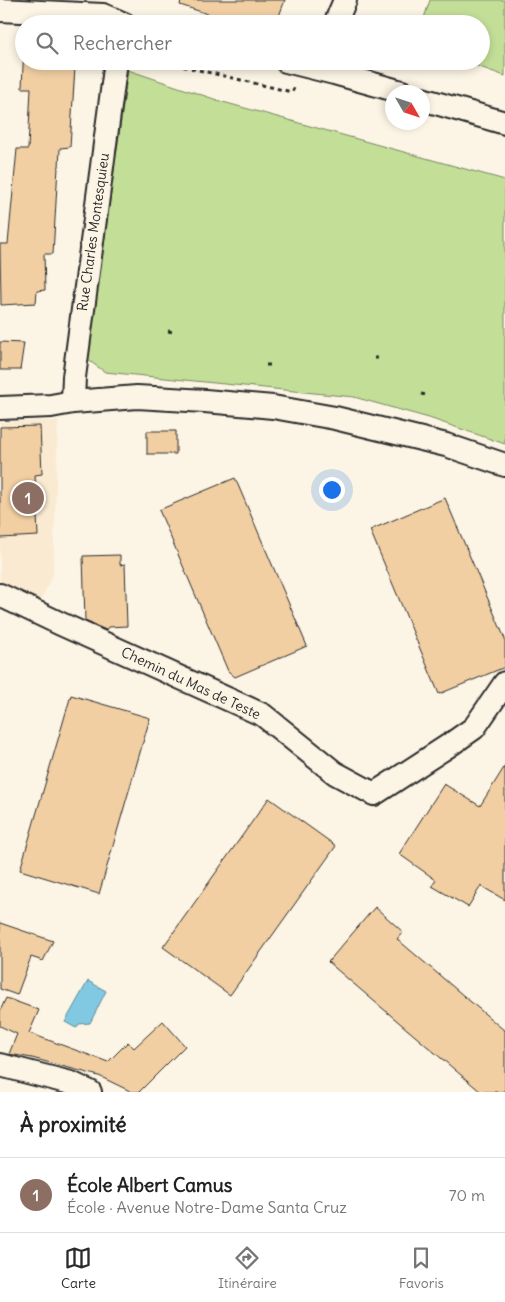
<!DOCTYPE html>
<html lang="fr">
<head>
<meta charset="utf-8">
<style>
  body { margin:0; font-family:Delius,sans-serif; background:#f2f2f2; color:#222 }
  .compass { position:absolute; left:385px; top:85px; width:45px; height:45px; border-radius:50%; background:#fff; box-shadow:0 2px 8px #0003; rotate:129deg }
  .you { position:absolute; left:331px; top:489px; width:18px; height:18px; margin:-12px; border:4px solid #fff; border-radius:50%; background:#1a73e8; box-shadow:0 0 0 8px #1a73e833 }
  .badge { display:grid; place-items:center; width:32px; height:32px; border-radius:50%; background:#2b2b2b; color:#fff; font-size:16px; font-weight:700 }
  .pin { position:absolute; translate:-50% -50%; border:2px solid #fff; box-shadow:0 1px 5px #0006 }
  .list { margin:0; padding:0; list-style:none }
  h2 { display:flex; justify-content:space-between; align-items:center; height:65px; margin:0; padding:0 20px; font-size:21px }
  h2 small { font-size:16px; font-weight:400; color:#767676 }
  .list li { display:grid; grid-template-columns:32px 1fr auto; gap:15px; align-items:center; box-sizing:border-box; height:75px; padding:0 20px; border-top:1px solid #e0e0e0 }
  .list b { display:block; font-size:19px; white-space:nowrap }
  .list p { margin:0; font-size:16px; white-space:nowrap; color:#767676 }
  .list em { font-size:16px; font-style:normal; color:#767676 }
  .icon { flex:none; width:28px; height:28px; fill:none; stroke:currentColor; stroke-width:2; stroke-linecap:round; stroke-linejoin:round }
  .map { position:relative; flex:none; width:505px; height:1092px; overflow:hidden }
  .search { position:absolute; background:#fff; box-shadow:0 2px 8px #0003; left:15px; right:15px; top:15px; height:55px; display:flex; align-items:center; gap:12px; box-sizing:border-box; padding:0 18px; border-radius:28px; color:#767676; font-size:19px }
  .sheet { height:140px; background:#fff }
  nav { display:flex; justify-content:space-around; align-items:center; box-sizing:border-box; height:70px; border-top:1px solid #e0e0e0; background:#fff; font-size:14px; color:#767676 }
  nav a { display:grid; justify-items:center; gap:2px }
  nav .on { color:#2b2b2b }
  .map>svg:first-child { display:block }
  .built { fill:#f9ead1 }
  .green { fill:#c3df97; stroke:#778561 }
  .water { fill:#81c9e2; stroke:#5f8a99 }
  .building { fill:#f2cfa3; stroke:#2b2b2b }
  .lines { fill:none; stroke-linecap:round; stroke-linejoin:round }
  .minor-casing { stroke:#2b2b2b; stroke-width:26 }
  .path { stroke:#2b2b2b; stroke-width:3; stroke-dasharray:4 4; stroke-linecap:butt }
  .minor { stroke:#fcf5e5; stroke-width:22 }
  .labels { text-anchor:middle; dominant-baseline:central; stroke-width:4; stroke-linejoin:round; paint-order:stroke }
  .street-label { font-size:14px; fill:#2b2b2b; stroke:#fcf5e5 }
</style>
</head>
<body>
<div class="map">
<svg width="505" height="1092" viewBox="0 0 505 1092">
  <rect width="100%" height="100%" fill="#fcf5e5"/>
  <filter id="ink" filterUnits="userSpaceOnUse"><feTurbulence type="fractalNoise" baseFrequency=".02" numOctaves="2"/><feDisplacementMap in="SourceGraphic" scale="10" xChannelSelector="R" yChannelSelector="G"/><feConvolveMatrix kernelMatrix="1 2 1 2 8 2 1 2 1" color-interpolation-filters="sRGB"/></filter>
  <g filter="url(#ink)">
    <path class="built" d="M 58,421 L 53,575 L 39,604 L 0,585 L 0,422 Z"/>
    <path class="green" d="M 430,0 L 505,0 L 505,76 L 463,61 L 481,61 L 481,24 L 422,24 Z
      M 128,70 L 223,102 L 505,180 L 505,444 L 429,418 L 354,397 L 105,372 L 88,360 Z"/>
    <path class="water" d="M 88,981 L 106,991 L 90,1023 L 79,1024 L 76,1028 L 65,1022 Z"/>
    <path class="building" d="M 181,0 L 285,0 L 276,24 L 239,24 L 180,5 Z
      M 24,45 L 24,61 L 77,61 L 77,67 L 75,67 L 70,147 L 60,148 L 59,167 L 58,167 L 53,254 L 44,254 L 45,290 L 37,291 L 36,303 L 1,305 L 0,244 L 8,244 L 17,149 L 28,149 L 31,88 L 22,88 Z
      M 0,342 L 24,343 L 20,370 L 0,370 Z
      M 40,426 L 42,474 L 35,475 L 38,536 L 0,538 L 0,427 Z
      M 147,431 L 176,431 L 176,454 L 147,454 Z
      M 235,478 L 307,646 L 235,677 L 228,671 L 159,510 Z
      M 445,498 L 505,639 L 505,667 L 439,694 L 370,530 Z
      M 120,555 L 120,565 L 125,564 L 127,626 L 108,627 L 106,630 L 85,621 L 83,556 Z
      M 71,695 L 150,718 L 99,894 L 20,870 Z
      M 505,766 L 505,900 L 481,886 L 468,907 L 432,886 L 436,880 L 399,854 L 444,784 L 480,806 Z
      M 269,798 L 336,846 L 230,995 L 163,947 Z
      M 375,907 L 403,932 L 397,939 L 505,1031 L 505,1092 L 481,1092 L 328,962 Z
      M 0,923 L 53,941 L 43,961 L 31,957 L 17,995 L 0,989 Z
      M 6,998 L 39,1010 L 29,1033 L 108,1062 L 128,1042 L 134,1048 L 163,1021 L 185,1046 L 139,1092 L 132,1092 L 99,1076 L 32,1058 L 9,1054 L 17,1034 L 0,1026 L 0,1011 Z"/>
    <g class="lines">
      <defs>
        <path id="minor" d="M 0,10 L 103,15 L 124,24
          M 335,24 L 345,0
          M 286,61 L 334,73 L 402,92
          M 422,99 L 505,123
          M 73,402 L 74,377 L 116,61
          M 0,408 L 51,406 L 73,402 L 137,397 L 205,401 L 273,407 L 335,418 L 446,445 L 505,465
          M 0,595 L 61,624 L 263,715 L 335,773 L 374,794 L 451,744 L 474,728 L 505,683
          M 0,1065 L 71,1083 L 90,1092"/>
      </defs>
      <use href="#minor" class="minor-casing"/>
      <path class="path" d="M 160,61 L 292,92 L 294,88
        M 168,331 L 174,332
        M 374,358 L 380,358
        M 266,365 L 272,365
        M 421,394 L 427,395"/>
      <use href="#minor" class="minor"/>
    </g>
  </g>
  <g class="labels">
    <g class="street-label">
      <text transform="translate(93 232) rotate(-82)">Rue Charles Montesquieu</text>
      <text transform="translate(191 683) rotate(25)">Chemin du Mas de Teste</text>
    </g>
  </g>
</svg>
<svg class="compass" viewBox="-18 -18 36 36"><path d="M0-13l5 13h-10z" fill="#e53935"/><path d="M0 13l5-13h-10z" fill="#767676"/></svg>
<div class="you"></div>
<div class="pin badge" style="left:28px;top:498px;background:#8d6e63">1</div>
<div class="search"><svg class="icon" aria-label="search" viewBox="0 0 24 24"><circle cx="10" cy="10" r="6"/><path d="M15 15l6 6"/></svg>Rechercher</div>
</div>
<section class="sheet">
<h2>À proximité<small></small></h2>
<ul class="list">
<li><span class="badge" style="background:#8d6e63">1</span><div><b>École Albert Camus</b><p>École · Avenue Notre-Dame Santa Cruz</p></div><em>70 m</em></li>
</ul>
</section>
<nav>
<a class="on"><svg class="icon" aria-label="map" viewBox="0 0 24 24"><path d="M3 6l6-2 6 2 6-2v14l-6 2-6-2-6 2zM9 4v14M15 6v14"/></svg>Carte</a>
<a><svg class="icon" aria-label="directions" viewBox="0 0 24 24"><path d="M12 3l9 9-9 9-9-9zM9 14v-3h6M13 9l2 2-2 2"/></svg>Itinéraire</a>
<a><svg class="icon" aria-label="saved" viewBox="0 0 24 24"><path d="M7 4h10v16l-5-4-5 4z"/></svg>Favoris</a>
</nav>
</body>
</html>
